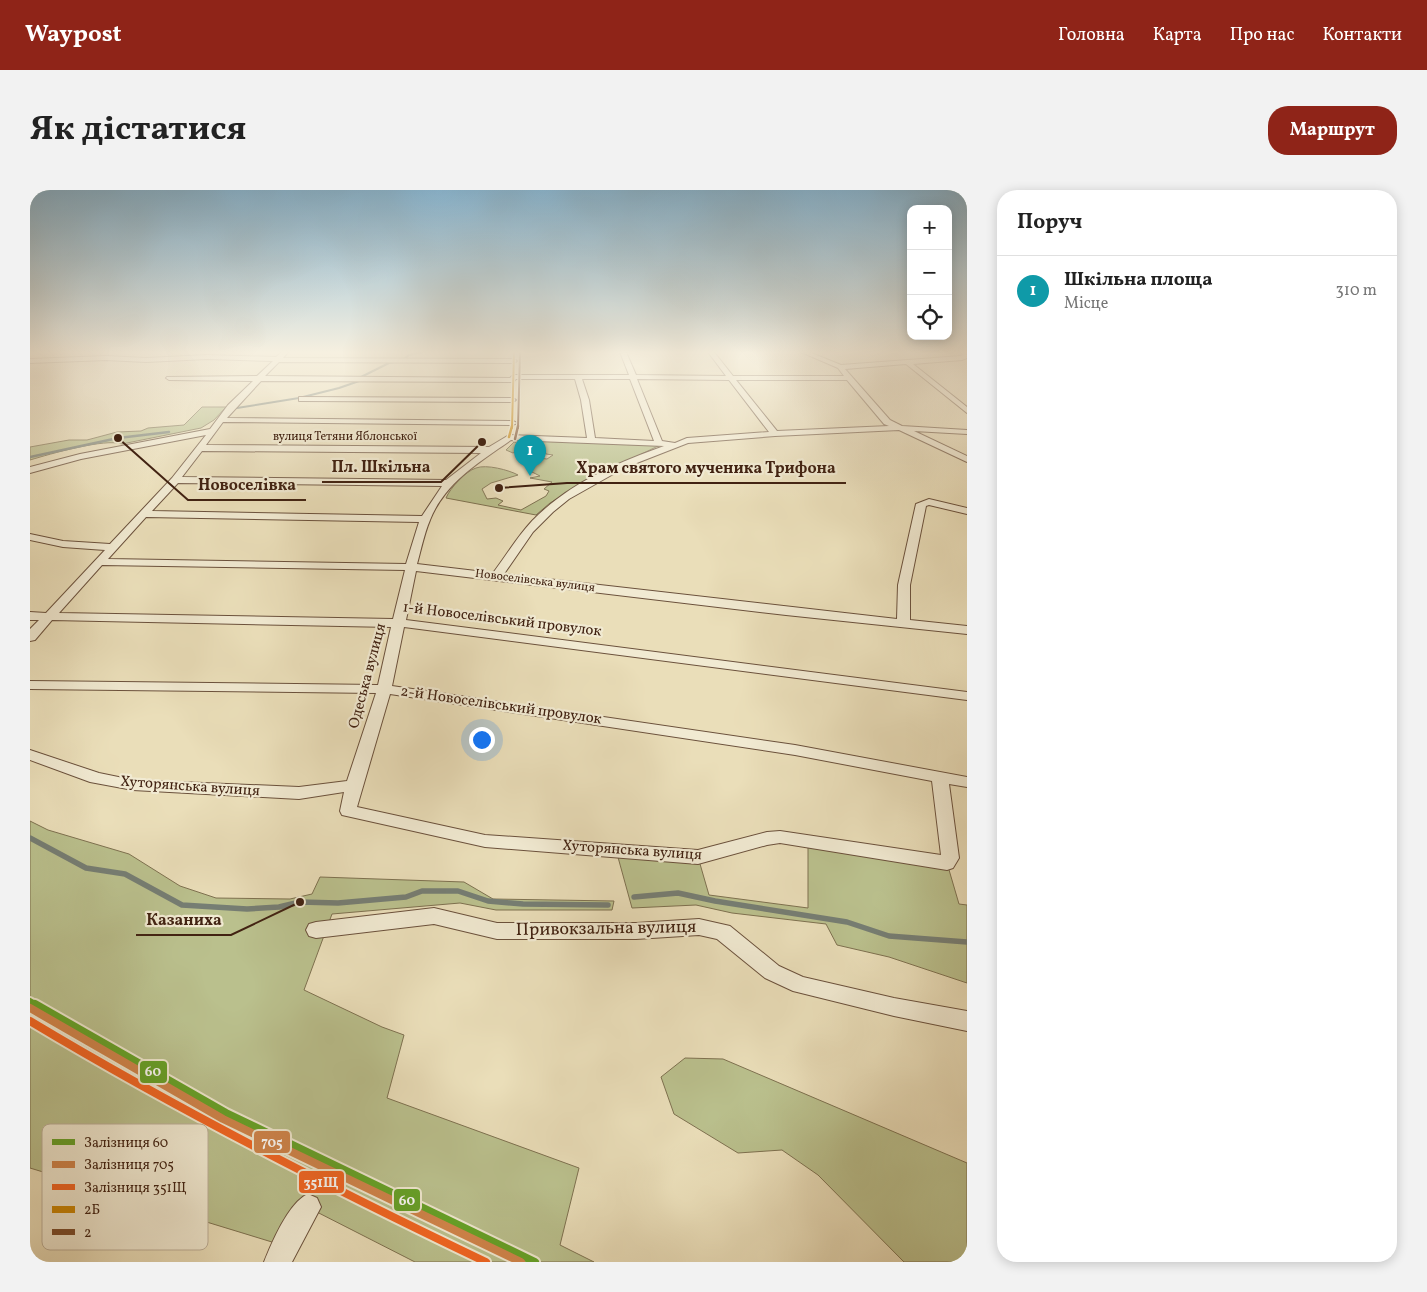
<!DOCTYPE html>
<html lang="uk">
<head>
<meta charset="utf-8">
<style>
  body { margin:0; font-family:Vollkorn,serif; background:#f2f2f2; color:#222 }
  .controls { position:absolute; right:15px; top:15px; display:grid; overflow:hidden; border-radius:10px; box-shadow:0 2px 12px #0003 }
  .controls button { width:45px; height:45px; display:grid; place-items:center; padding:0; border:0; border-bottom:1px solid #e0e0e0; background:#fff; color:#222; font:25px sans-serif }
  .you { position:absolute; left:451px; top:549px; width:18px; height:18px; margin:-12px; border:4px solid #fff; border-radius:50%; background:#1a73e8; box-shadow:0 0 0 8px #1a73e833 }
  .badge { display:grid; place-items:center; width:32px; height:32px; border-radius:50%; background:#8f2418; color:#fff; font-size:16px; font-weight:700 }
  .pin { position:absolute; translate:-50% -41px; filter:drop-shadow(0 1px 2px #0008) }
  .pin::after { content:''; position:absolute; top:26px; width:18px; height:15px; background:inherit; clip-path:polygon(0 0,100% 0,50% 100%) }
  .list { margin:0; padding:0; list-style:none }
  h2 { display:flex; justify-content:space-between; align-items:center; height:65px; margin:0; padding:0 20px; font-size:21px }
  h2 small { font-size:16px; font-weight:400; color:#767676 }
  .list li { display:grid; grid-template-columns:32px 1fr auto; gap:15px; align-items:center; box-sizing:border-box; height:70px; padding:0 20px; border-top:1px solid #e0e0e0 }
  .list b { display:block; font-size:19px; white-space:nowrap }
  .list p { margin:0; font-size:16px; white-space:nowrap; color:#767676 }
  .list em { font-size:16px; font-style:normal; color:#767676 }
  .icon { flex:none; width:28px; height:28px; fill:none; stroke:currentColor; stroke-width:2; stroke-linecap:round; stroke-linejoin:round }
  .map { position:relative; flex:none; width:937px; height:1072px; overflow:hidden; border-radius:20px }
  header { display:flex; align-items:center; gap:30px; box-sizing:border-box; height:70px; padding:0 25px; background:#8f2418; color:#fff }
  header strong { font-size:24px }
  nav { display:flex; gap:28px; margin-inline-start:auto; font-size:18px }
  .intro { display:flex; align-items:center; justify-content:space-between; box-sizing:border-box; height:120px; padding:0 30px }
  h1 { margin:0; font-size:35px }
  .button { padding:12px 22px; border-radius:20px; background:#8f2418; color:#fff; font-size:18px; font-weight:700 }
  main { display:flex; gap:30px; padding:0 30px }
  aside { flex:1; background:#fff; border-radius:20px; box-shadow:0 2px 12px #0003 }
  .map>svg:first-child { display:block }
  .green { fill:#bac08d; stroke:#7e7150 }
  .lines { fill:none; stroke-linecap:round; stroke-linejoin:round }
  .stream-far2 { stroke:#767e74; stroke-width:2 }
  .stream-far1 { stroke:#767e74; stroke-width:2.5 }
  .stream { stroke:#767e74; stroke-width:5.5 }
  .minor-casing { stroke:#6b513c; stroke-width:2 }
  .minor { fill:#f1ead2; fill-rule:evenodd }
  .bus-1-far1-casing { stroke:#f1ead2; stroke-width:4 }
  .bus-1-casing { stroke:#f1ead2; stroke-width:5 }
  .bus-2-far1-casing { stroke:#f1ead2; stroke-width:4 }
  .bus-2-casing { stroke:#f1ead2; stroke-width:5 }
  .bus-1-far1 { stroke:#ca8504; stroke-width:2 }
  .bus-1 { stroke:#ca8504; stroke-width:2.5 }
  .bus-2-far1 { stroke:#7a4b2a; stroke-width:2 }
  .bus-2 { stroke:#7a4b2a; stroke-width:2.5 }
  .rail-1-far1-casing { stroke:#f1ead2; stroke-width:10 }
  .rail-1-casing { stroke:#f1ead2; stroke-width:12 }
  .rail-2-casing { stroke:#f1ead2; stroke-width:12 }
  .rail-3-casing { stroke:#f1ead2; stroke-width:12 }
  .rail-1-far1 { stroke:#65a227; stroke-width:6 }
  .rail-1 { stroke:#65a227; stroke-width:8 }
  .rail-2 { stroke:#d0844a; stroke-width:8 }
  .rail-3 { stroke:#f26522; stroke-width:8 }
  .labels { text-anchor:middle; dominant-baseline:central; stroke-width:4.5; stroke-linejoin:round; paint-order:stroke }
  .far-street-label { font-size:12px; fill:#412212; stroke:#f1ead2 }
  .street-label { font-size:15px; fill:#412212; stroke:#f1ead2 }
  .near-street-label { font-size:18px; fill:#412212; stroke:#f1ead2 }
  .key { fill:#f1ead2; stroke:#bcae98; stroke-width:1 }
  .key-label { font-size:14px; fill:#412212 }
  .leader { fill:none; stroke:#412212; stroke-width:2 }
  .callout-dot { fill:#412212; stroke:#f1ead2; stroke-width:2 }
  .callout-label { font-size:16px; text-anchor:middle; font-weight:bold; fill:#412212; stroke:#f1ead2; stroke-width:4.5; stroke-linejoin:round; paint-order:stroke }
  .line-badge { stroke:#f1ead2; stroke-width:2 }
  .badge-label { font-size:14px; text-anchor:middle; font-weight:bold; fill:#fff }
</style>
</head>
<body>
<header>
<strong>Waypost</strong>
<nav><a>Головна</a><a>Карта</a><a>Про нас</a><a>Контакти</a></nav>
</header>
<div class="intro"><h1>Як дістатися</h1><a class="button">Маршрут</a></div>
<main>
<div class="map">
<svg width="937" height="1072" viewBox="0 0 937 1072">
  <rect width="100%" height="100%" fill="#eadeb9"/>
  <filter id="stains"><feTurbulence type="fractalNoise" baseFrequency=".004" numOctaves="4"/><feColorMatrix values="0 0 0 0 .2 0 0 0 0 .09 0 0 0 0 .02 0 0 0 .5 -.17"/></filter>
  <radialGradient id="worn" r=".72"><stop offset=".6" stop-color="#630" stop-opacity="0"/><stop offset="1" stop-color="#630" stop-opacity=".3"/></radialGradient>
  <path class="green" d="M 172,217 L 196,217 L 184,230 L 171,238 L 92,254 C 75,248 20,264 0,270 L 0,257 L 39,250 L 57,250 L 87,242 L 111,241 L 118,238 L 154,235 Z
    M 521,250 L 630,255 L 559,290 L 520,313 L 506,325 L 416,308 C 420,298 436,281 446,278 C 456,274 479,280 488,285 L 461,293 L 452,299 L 457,309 L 466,308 L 473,311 L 468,315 L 491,320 L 516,306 L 519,301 L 514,299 L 522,292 L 500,288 L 510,286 L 500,281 L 505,277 L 498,276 L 509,268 L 517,269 L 523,265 L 516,264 L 515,261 C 503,259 494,257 483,263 L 476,260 L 484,252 L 492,255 Z
    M 0,631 L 18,640 L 99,664 L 150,696 L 186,708 L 260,709 L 282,704 L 290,687 L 434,692 L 463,709 L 584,711 L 582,720 L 466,720 L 430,713 L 302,724 L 274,800 L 352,837 L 374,845 L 357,908 L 549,978 L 530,1055 L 564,1072 L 385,1072 L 279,1018 L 255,1056 L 0,978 Z
    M 778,652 L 917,673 L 929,714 L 937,715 L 937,793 L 859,767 L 807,755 L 796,734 L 702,723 L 666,715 L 602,718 L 586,660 L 668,667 L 679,705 L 778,718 Z
    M 655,868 L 693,869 L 937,973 L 937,1072 L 874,1072 L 788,985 L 752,960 L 708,963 L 644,924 L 631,887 Z"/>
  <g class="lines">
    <path class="stream-far2" d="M 374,169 L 379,165 L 393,162
      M 331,187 L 359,173 L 371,171
      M 207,218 L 269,208 L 309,198 L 332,190"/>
    <path class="stream-far1" d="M 0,267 L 88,248 L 139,242"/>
    <path class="stream" d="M 0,648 L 56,678 L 95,684 L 152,715 L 217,719 L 249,717 L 270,712 L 308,713 L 376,707 L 392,701 L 428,701 L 458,711 L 493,714 L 578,715
      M 604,707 L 648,703 L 685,711 L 817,732 L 859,746 L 937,752"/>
    <defs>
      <path id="minor" d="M 252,162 L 258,162 L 253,168 L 484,169 L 487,171 L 484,173 L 249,172 L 235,186 L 480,188 L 483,185 L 599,185 L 590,162 L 596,162 L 606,185 L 696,186 L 678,162 L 684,162 L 703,186 L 814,186 L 808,178 L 771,162 L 779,162 L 811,175 L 931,166 L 932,165 L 931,162 L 937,162 L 937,168 L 932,170 L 883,174 L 937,217 L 937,223 L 876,174 L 815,179 L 860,230 L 872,236 L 937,240 L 937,244 L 884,241 L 937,266 L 937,272 L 869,240 L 745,246 L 658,253 L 594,278 L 539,309 L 523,322 L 503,342 L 474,384 L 867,429 L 868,395 L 886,314 L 899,309 L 937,318 L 937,324 L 899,315 L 896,316 L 880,395 L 880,430 L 937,436 L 937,444 L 756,425 L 386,381 L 376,430 L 937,502 L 937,510 L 374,437 L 362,496 L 765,555 L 937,587 L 937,597 L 919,594 L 929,668 L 923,678 L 917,680 L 750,653 L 737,655 L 668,674 L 455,657 L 312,625 L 310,621 L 314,602 L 269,609 L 103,600 L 60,592 L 0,570 L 0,560 L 69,583 L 103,590 L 269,597 L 317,591 L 346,503 L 0,499 L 0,491 L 348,495 L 361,437 L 22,430 L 5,450 L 0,451 L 0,439 L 9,430 L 0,430 L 0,422 L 16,423 L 75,360 L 33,357 L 0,350 L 0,344 L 33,351 L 80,354 L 142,288 L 176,245 L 51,269 L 0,283 L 0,277 L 50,264 L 180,239 L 198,215 L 223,191 L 139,190 L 136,188 L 137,187 L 227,186 L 243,171 L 177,169 L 116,172 L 76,170 L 0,173 L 0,169 L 76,166 L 116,168 L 177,165 L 246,167 ZM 486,189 L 545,189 L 551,210 L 557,248 L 479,245 L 459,257 L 176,255 L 193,232 L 483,235 L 487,233 L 483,231 L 197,228 L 231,191 L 483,192 ZM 552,189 L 600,189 L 624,251 L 565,248 L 559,210 ZM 607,189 L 699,190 L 739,242 L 657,248 L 645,253 L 632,251 ZM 706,190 L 817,190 L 854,234 L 859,236 L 747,241 ZM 481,250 L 634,256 C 586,273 538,294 502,331 C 487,347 476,366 463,383 L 387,374 C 391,360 394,344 400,330 C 415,292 450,272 481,250 ZM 172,261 L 451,263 L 416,290 L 152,287 ZM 148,293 L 412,296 L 392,326 L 122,321 ZM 116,327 L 389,332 L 376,374 L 78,369 ZM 72,375 L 375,380 L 363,429 L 29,423 ZM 360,504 L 765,565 L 902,591 L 911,665 L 750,641 L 737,642 L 668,660 L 455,645 L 327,617 Z
        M 269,207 L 482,208 L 486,210 L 482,212 L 272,211 L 269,211 Z
        M 404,718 L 467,733 L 606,733 L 669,729 L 700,736 L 749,776 L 773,787 L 864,808 L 937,821 L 937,841 L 864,826 L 763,801 L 735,788 L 687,749 L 669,745 L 606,749 L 467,749 L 404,734 L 286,748 L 279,746 L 276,740 L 279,734 L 286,732 Z
        M 278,1004 L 287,1008 L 291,1017 L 262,1072 L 234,1072 C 242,1052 259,1012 278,1004 Z"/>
    </defs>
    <use href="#minor" class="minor-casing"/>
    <use href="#minor" class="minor"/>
    <defs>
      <path id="bus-1-far1" d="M 482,238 L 484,162"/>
      <path id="bus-1" d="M 479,247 L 482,236"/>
      <path id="bus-2-far1" d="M 488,238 L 490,162"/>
      <path id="bus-2" d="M 485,249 L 488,236"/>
    </defs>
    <use href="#bus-1-far1" class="bus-1-far1-casing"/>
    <use href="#bus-1" class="bus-1-casing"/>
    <use href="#bus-2-far1" class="bus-2-far1-casing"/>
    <use href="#bus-2" class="bus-2-casing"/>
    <use href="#bus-1-far1" class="bus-1-far1"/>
    <use href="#bus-1" class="bus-1"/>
    <use href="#bus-2-far1" class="bus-2-far1"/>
    <use href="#bus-2" class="bus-2"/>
    <defs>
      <path id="rail-1-far1" d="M 0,811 L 7,815"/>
      <path id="rail-1" d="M 5,814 L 196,923 L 505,1072"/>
      <path id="rail-2" d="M 0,818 L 193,929 L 491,1072"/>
      <path id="rail-3" d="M 0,831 C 148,920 301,998 456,1072"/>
    </defs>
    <use href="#rail-1-far1" class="rail-1-far1-casing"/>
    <use href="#rail-1" class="rail-1-casing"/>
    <use href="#rail-2" class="rail-2-casing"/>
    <use href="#rail-3" class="rail-3-casing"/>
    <use href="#rail-1-far1" class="rail-1-far1"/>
    <use href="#rail-1" class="rail-1"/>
    <use href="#rail-2" class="rail-2"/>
    <use href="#rail-3" class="rail-3"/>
  </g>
  <linearGradient id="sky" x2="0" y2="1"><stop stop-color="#88b7d4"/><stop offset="0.52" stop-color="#f6f0e0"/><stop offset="1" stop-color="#f6f0e0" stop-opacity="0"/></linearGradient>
  <rect width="937" height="312" fill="url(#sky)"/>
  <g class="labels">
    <g class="far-street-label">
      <text x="315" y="247">вулиця Тетяни Яблонської</text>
      <text transform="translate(505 391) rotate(7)">Новоселівська вулиця</text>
    </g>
    <g class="street-label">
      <text transform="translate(472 430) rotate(7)">1-й Новоселівський провулок</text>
      <text transform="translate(338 486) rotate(-75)">Одеська вулиця</text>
      <text transform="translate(471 516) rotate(8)">2-й Новоселівський провулок</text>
      <text transform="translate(160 597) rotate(4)">Хуторянська вулиця</text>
      <text transform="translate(602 661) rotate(4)">Хуторянська вулиця</text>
    </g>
    <g class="near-street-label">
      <text transform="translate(576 739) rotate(-1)">Привокзальна вулиця</text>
    </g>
  </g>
  <rect x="12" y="934" width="166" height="126" rx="8" class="key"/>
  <rect x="22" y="949" width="23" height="6" fill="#65a227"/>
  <rect x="22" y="971" width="23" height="7" fill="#d0844a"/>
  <rect x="22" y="994" width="23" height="6" fill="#f26522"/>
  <rect x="22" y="1016" width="23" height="7" fill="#ca8504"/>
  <rect x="22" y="1039" width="23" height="6" fill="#7a4b2a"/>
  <g class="key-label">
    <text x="54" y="957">Залізниця 60</text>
    <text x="54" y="979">Залізниця 705</text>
    <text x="54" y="1002">Залізниця 351Щ</text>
    <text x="54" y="1024">2Б</text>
    <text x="54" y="1047">2</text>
  </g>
  <path class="leader" d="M452 252L411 292H292M469 298L537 293H816M88 248L158 310H276M270 712L201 745H106"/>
  <g class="callout-dot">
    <circle cx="452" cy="252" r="5"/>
    <circle cx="469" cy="298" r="5"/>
    <circle cx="88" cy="248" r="5"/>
    <circle cx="270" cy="712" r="5"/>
  </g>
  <g class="callout-label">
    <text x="351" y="282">Пл. Шкільна</text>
    <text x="676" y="283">Храм святого мученика Трифона</text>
    <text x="217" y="300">Новоселівка</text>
    <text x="154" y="735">Казаниха</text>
  </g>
  <g class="line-badge">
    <rect x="109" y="870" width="29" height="24" rx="5" fill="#65a227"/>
    <rect x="223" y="940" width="38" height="24" rx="5" fill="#d0844a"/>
    <rect x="268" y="980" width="47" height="24" rx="5" fill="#f26522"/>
    <rect x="363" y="998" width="28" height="24" rx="5" fill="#65a227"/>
  </g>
  <g class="badge-label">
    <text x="123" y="886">60</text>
    <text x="242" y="957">705</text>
    <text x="291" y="997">351Щ</text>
    <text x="377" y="1015">60</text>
  </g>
  <rect width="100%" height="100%" filter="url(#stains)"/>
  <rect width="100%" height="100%" fill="url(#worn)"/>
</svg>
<div class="controls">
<button>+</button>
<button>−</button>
<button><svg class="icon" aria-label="locate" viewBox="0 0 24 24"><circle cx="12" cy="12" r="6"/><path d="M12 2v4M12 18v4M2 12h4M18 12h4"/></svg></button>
</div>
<div class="you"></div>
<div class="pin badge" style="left:500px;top:286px;background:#0f9aa8">1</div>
</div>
<aside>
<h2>Поруч<small></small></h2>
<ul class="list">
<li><span class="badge" style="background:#0f9aa8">1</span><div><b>Шкільна площа</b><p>Місце</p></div><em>310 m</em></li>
</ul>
</aside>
</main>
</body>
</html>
